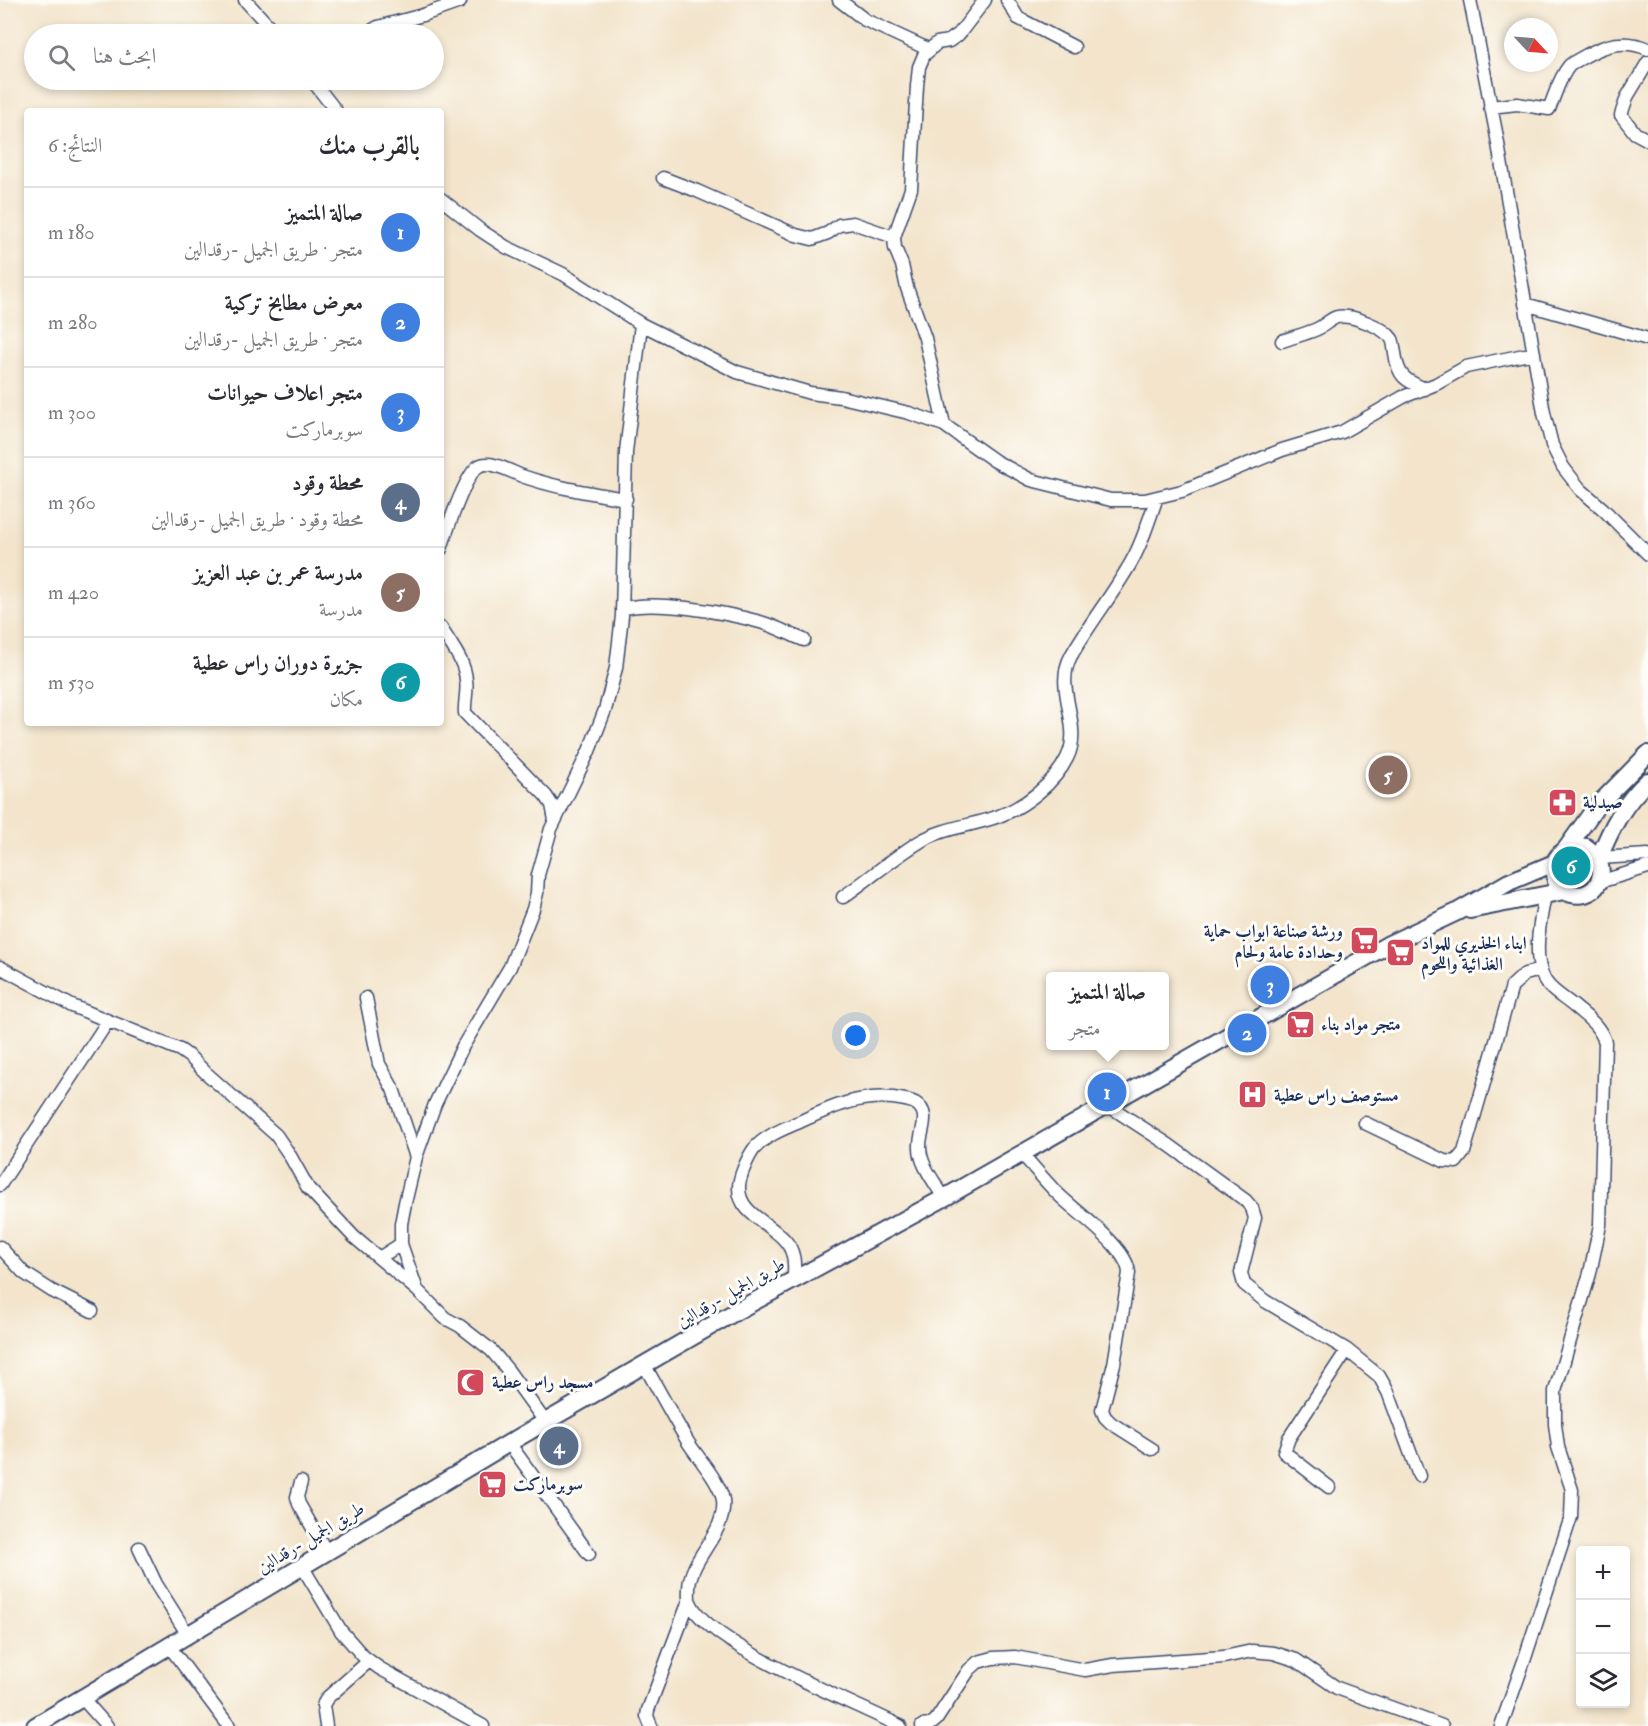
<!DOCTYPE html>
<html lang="ar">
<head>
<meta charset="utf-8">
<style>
  body { margin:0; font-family:"IM FELL Double Pica",Amiri,serif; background:#f7f7f7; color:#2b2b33; direction:rtl }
  .controls { position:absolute; right:18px; bottom:18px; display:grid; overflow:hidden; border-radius:6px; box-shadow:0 3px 9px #0003 }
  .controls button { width:54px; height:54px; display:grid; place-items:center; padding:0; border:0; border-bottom:2px solid #e1e1e2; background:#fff; color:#2b2b33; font:30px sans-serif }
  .compass { position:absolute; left:1504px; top:18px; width:54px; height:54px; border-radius:50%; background:#fff; box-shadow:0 3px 9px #0003; rotate:116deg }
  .you { position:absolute; left:856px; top:1036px; width:21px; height:21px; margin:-15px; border:4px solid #fff; border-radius:50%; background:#1a73e8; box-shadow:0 0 0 9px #1a73e833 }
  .badge { display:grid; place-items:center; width:39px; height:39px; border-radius:50%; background:#d1495b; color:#fff; font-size:20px; font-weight:700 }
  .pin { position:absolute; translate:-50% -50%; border:3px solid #fff; box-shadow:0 2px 6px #0006 }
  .popup { position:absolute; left:1046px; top:972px; width:123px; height:78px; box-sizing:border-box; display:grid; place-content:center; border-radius:6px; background:#fff; filter:drop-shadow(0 2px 4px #0005); font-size:20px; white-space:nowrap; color:#7c7c81 }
  .popup b { font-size:22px; color:#2b2b33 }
  .popup::after { content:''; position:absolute; left:50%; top:100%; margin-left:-12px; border:12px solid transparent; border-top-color:#fff }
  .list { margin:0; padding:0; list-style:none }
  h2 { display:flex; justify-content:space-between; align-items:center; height:78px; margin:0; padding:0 24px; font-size:26px }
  h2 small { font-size:20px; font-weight:400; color:#7c7c81 }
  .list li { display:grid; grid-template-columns:39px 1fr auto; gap:18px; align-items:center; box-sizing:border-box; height:90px; padding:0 24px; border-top:2px solid #e1e1e2 }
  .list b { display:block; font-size:22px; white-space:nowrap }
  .list p { margin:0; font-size:20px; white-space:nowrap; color:#7c7c81 }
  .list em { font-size:20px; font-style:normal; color:#7c7c81 }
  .icon { flex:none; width:33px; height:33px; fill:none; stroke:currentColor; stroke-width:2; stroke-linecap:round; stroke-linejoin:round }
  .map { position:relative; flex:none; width:1648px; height:1726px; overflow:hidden; direction:ltr }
  .search { position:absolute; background:#fff; box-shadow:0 3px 9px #0003; left:24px; top:24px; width:420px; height:66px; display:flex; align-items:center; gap:15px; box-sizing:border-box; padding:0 21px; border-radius:33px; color:#7c7c81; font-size:22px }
  .panel { position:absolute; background:#fff; box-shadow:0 3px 9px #0003; left:24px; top:108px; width:420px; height:618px; border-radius:6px; direction:rtl }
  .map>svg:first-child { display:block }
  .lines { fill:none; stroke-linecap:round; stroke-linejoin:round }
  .minor-casing { stroke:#3b4a6e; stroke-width:15 }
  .major-casing { stroke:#3b4a6e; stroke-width:20 }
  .minor { stroke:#fff; stroke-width:12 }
  .major { stroke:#fff; stroke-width:16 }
  .labels { text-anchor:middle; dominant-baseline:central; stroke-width:6; stroke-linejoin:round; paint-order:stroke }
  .poi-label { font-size:18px; font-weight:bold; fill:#1b2f5e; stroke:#fdfcf7; text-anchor:start }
  .street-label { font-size:18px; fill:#1b2f5e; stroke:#fdfcf7 }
</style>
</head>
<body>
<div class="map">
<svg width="1648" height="1726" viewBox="0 0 1648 1726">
  <rect width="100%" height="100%" fill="#fdfcf7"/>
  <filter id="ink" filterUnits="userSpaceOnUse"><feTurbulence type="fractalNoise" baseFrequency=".0167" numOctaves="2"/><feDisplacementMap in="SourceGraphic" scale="12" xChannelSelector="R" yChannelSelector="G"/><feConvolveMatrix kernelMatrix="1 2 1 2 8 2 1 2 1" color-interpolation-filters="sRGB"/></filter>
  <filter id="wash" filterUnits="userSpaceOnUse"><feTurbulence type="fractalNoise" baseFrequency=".008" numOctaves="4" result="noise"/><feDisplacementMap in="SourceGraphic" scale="24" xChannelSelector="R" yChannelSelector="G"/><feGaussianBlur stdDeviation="1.35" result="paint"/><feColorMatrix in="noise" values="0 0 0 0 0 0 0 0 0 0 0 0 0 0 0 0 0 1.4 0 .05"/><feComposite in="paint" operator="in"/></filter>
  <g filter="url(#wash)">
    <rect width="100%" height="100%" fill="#f3e4cb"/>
  </g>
  <g filter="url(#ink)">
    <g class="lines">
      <defs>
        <path id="minor" d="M 245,0 L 276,34
          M 839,0 L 865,20 L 930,50
          M 1007,0 L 1018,18 L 1074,47
          M 1470,0 L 1496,132 L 1544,413 L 1552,445 L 1563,467 L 1580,489 L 1603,509 L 1648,554
          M 366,34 L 378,27 L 423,15 L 460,2
          M 1648,62 L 1627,97 L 1621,115 L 1635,133 L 1648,140
          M 312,80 L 336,111
          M 1490,107 L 1517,104 L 1549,109 C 1555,95 1559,78 1569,66 C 1573,62 1580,59 1585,56 C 1606,44 1626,39 1648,49
          M 663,178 L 697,191 L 796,235 L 812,239 L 828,233 L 839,225 L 853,223 L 894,237
          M 441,199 L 480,230 L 506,247 L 563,274 L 641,324 L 737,372 L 810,393 L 841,397 L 909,413 L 944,425 L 995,461 L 1031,480 L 1111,500 L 1145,500 L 1182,491 L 1282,450 L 1342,432 L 1403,397 L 1436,384 L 1466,367 L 1534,353
          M 1525,304 L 1648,339
          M 1282,341 C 1293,337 1306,334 1317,329 C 1324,326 1330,319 1337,317 C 1351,314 1384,327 1392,339 C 1394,343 1394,349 1395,353 C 1398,376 1404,380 1425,389
          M 944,425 L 925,338 L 907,288 L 902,265 L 895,248 L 894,237 L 911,189 L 917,86 L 919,67 L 924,55 L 937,43 L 949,41 L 959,34 L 985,0
          M 441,549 C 446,533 466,472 479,466 C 490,459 511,472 522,476 C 556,488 591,493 626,499
          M 622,609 C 654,599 727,613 760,622 C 775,626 789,634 804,640
          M 441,628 C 450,644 465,661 466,680 C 468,691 464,702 465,713 L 546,796 L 552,805 L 555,820
          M 1599,858 L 1648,855
          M 1599,882 L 1648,867
          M 843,897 C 869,879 894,857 921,841 C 945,827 973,826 999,816 C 1024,807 1055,783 1067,758 C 1084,725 1053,689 1071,656 C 1090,622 1116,591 1134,557 C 1144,538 1150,517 1157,497
          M 0,967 L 72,1006 L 180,1050 L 190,1057 L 206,1073 L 276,1135 L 289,1154 L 308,1188 L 354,1237 L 417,1290 L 445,1318 L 460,1326 L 491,1350 L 507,1369 L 546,1423
          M 366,998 L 379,1064 L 393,1089 L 416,1157
          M 1106,1104 L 1169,1145 L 1245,1200 L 1252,1208 L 1255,1218 L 1241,1273 L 1244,1284 L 1265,1301 L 1347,1350 L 1379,1376 L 1388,1392 L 1419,1476
          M 1365,1123 L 1444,1161 L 1456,1162 L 1464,1152 L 1512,986 L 1525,974 L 1541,970
          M 1022,1154 C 1033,1166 1044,1180 1056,1192 C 1075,1212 1127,1246 1129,1273 L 1114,1364 L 1102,1410 L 1105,1417 L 1111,1423 L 1152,1449
          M 0,1185 L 108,1021
          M 0,1247 L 24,1273 L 52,1291 L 92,1311
          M 379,1258 L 401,1244
          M 794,1279 C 794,1272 795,1263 793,1256 C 787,1226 738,1220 739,1187 C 739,1177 748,1157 754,1149 C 765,1136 783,1129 797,1123 C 830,1108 856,1095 893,1098 C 901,1099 909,1100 915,1103 C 932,1113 920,1131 920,1145 C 919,1164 935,1182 944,1198
          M 417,1290 L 401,1244 L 401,1224 L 405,1203 L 416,1157 L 435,1104 L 463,1046 L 510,967 L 533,909 L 537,893 L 538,875 L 551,829 L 589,751 L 605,710 L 616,668 L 622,616 L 626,452 L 641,324
          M 645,1366 C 659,1391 673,1417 688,1442 C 698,1458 720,1482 723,1500 C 727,1533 690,1557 689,1588 C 689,1592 688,1598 690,1602 C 707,1645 856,1703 900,1726
          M 509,1443 L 589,1554
          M 301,1482 L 297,1497 L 299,1504 L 326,1551
          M 1329,1487 L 1284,1452 L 1289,1438 L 1347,1350
          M 139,1548 L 156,1584 L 188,1635
          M 302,1566 L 341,1631 L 363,1656 L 379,1668 L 483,1726
          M 169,1646 L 229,1726
          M 83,1699 L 107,1726
          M 326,1726 L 323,1705 L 327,1698 L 369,1661
          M 651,1726 L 647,1716 L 648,1710 L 689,1601
          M 922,1726 L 930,1725 L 936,1720 L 969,1670 L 978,1662 L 993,1658 L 1015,1657 L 1085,1670 L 1113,1665 L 1224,1657 L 1252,1651 L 1274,1653 L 1296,1660 L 1337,1688 L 1442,1726
          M 1501,1726 L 1525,1658 L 1571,1517 L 1572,1490 L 1558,1447 L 1555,1424 L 1555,1391 L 1590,1273 L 1600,1225 L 1605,1042 C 1599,1025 1588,1018 1575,1007 C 1567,1000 1556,994 1549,986 C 1530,965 1540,921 1545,895"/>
        <path id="major" d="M 1566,849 L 1596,807 L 1648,754
          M 1599,858 C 1611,828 1624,803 1648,781
          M 1470,910 L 1564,891 C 1596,907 1616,868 1586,847 C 1571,845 1561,849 1554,863 L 1556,882 L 1564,891
          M 35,1726 L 509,1443 L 735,1312 L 944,1198 L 1389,944 L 1457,912 L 1509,882 L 1554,863"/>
      </defs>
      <use href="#minor" class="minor-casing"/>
      <use href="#major" class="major-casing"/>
      <use href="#minor" class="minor"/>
      <use href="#major" class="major"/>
    </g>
  </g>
  <defs>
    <symbol id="pharmacy-square" viewBox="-11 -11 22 22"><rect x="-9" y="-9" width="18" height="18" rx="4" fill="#d1495b" stroke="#fdfcf7"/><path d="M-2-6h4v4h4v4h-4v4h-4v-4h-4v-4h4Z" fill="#fff"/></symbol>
    <symbol id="supermarket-square" viewBox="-11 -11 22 22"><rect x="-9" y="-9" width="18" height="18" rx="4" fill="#d1495b" stroke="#fdfcf7"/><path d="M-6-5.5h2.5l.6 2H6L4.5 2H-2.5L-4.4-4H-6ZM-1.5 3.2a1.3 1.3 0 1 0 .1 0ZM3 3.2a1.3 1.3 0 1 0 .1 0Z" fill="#fff"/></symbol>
    <symbol id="hospital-square" viewBox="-11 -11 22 22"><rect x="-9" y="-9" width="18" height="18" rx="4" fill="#d1495b" stroke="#fdfcf7"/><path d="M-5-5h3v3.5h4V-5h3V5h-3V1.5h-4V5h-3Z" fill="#fff"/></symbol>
    <symbol id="mosque-square" viewBox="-11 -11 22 22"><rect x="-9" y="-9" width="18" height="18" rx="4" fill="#d1495b" stroke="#fdfcf7"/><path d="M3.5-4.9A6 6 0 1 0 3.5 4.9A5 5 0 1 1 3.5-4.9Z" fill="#fff"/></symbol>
  </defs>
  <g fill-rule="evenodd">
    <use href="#pharmacy-square" x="1546" y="786" width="33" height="33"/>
    <use href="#supermarket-square" x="1348" y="924" width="33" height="33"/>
    <use href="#supermarket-square" x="1384" y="936" width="33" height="33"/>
    <use href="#supermarket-square" x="1284" y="1008" width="33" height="33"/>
    <use href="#hospital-square" x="1236" y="1078" width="33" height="33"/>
    <use href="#mosque-square" x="454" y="1366" width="33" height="33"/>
    <use href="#supermarket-square" x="476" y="1468" width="33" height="33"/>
  </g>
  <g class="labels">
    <g class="poi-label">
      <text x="1583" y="802">صيدلية</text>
      <text x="1343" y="931" text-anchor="end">ورشة صناعة ابواب حماية<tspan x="1343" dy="21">وحدادة عامة ولحام</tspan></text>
      <text x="1421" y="943">ابناء الخذيري للمواد<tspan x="1421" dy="21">الغذائية واللحوم</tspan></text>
      <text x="1321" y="1024">متجر مواد بناء</text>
      <text x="1274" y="1095">مستوصف راس عطية</text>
      <text x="492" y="1382">مسجد راس عطية</text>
      <text x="513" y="1484">سوبرماركت</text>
    </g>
    <g class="street-label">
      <text transform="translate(731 1293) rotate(-30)">طريق الجميل -رقدالين</text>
      <text transform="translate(311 1538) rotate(-31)">طريق الجميل -رقدالين</text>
    </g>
  </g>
</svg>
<div class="controls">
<button>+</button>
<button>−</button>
<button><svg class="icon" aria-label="layers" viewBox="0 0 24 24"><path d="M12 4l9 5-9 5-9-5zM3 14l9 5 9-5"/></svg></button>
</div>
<svg class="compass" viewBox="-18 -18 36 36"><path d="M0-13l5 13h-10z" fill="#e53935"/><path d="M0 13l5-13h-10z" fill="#7c7c81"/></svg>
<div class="you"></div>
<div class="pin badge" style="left:1107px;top:1092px;background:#3f7fe0">1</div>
<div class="popup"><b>صالة المتميز</b>متجر</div>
<div class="pin badge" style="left:1247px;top:1033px;background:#3f7fe0">2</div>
<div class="pin badge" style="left:1270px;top:985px;background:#3f7fe0">3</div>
<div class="pin badge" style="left:559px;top:1446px;background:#5c6f8a">4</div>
<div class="pin badge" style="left:1388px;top:775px;background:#8d6e63">5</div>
<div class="pin badge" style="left:1571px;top:866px;background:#0f9aa8">6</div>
<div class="search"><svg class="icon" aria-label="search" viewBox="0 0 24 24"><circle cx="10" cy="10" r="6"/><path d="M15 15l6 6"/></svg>ابحث هنا</div>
<section class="panel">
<h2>بالقرب منك<small>النتائج: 6</small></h2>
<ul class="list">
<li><span class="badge" style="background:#3f7fe0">1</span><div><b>صالة المتميز</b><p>متجر · طريق الجميل -رقدالين</p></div><em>180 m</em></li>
<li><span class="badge" style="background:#3f7fe0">2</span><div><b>معرض مطابخ تركية</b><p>متجر · طريق الجميل -رقدالين</p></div><em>280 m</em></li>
<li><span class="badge" style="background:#3f7fe0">3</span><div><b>متجر اعلاف حيوانات</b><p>سوبرماركت</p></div><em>300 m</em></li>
<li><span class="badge" style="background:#5c6f8a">4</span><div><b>محطة وقود</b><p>محطة وقود · طريق الجميل -رقدالين</p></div><em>360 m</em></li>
<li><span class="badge" style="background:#8d6e63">5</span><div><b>مدرسة عمر بن عبد العزيز</b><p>مدرسة</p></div><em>420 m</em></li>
<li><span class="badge" style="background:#0f9aa8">6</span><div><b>جزيرة دوران راس عطية</b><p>مكان</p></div><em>530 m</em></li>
</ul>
</section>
</div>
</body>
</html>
